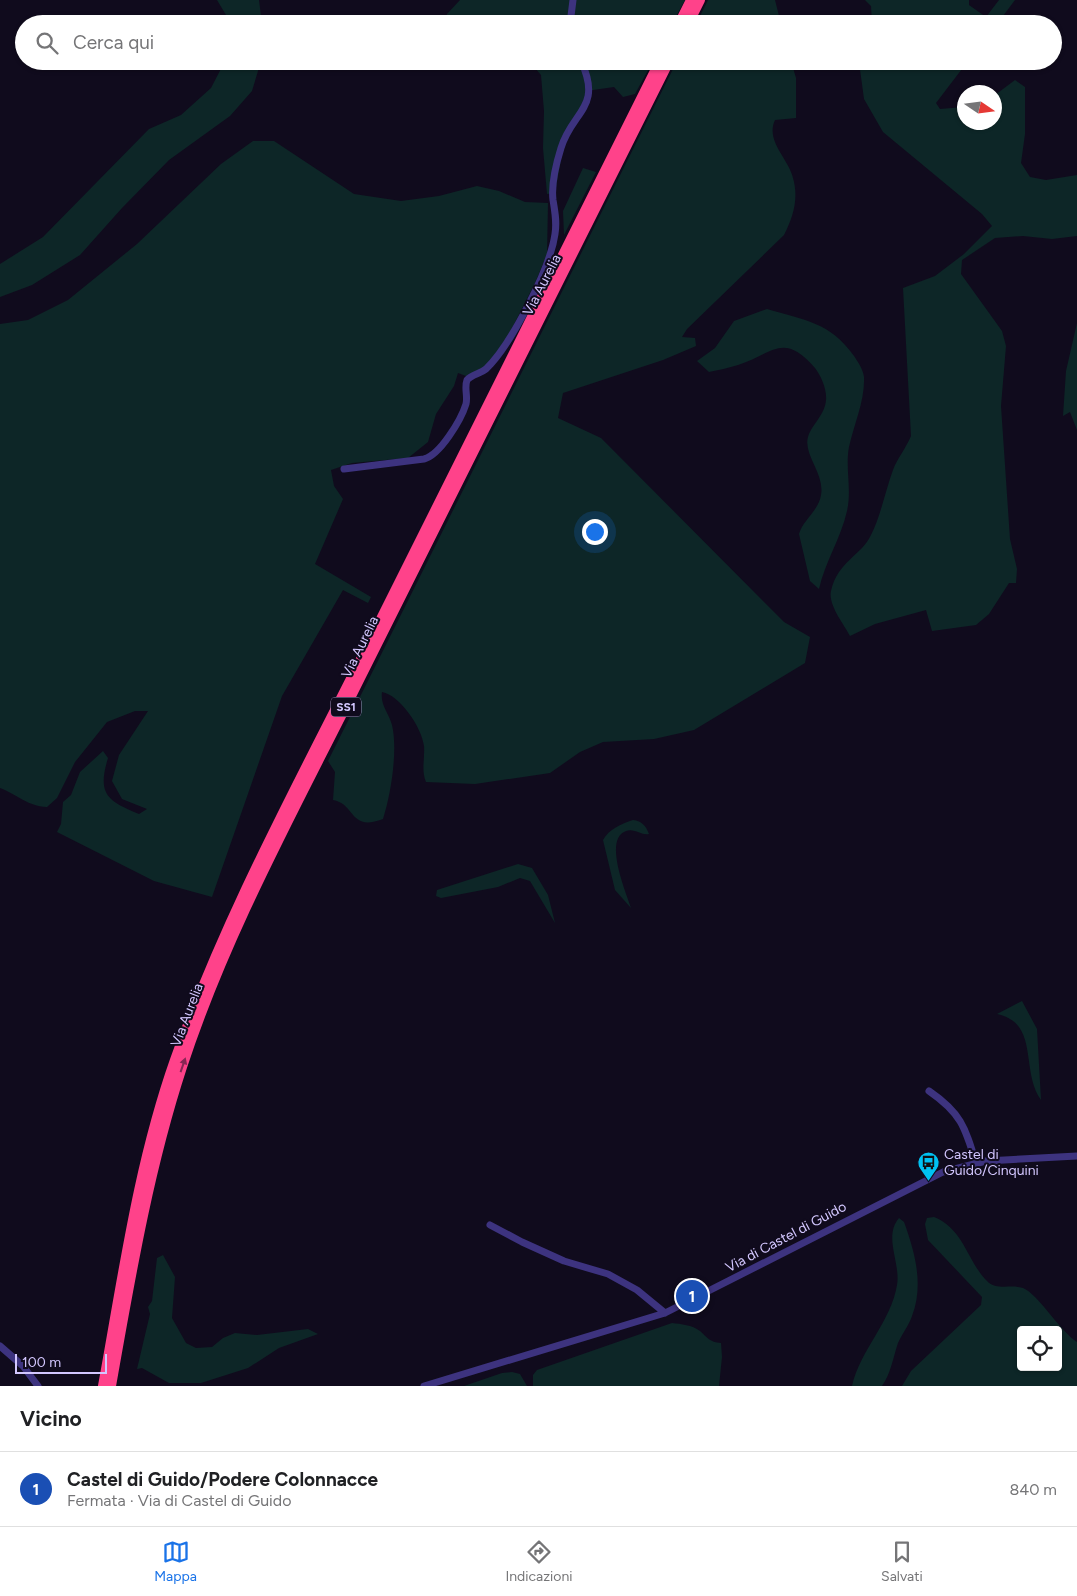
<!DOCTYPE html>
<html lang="it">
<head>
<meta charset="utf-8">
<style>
  body { margin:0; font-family:Figtree,sans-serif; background:#f2f2f2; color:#202124 }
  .controls { position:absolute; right:15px; bottom:15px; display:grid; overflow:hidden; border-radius:5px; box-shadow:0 1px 4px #0004 }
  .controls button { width:45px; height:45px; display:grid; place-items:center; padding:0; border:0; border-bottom:1px solid #e0e0e0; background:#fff; color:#202124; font:25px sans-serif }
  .compass { position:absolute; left:957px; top:85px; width:45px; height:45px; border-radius:50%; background:#fff; box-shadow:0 1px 4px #0004; rotate:103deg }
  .scale { position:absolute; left:15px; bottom:12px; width:92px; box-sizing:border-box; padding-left:5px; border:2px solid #d3c7ff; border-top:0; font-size:14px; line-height:18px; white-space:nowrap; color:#d3c7ff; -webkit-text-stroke:4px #100b1d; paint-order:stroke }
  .you { position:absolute; left:594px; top:531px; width:18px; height:18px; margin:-12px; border:4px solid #fff; border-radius:50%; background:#1a73e8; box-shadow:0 0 0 8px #1a73e833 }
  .badge { display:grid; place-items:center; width:32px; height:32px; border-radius:50%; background:#1a73e8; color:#fff; font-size:16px; font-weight:700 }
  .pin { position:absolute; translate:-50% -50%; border:2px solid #fff; box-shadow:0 1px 5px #0006 }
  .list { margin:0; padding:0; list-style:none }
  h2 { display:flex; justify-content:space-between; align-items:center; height:65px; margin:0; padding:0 20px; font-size:21px }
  h2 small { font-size:16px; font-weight:400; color:#757577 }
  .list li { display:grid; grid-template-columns:32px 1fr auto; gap:15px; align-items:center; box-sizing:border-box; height:75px; padding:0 20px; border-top:1px solid #e0e0e0 }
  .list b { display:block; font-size:19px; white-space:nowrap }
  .list p { margin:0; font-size:16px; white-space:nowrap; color:#757577 }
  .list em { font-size:16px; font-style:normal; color:#757577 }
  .icon { flex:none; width:28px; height:28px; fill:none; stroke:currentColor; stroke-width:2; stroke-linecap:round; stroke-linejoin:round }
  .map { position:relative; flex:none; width:1077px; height:1386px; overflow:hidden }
  .search { position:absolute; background:#fff; box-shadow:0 1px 4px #0004; left:15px; right:15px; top:15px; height:55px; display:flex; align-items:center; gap:12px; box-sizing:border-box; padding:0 18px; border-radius:28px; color:#757577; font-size:19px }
  .sheet { height:140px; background:#fff }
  nav { display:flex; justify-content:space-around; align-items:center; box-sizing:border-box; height:70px; border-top:1px solid #e0e0e0; background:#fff; font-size:14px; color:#757577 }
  nav a { display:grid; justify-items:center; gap:2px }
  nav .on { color:#1a73e8 }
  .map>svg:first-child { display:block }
  .green { fill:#0d2627; fill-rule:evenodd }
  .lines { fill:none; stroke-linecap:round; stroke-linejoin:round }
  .minor { stroke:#3d337f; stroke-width:7 }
  .highway { stroke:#ff428a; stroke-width:10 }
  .oneway { fill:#882654 }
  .labels { text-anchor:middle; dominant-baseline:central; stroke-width:4; stroke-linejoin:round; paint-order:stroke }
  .shield { fill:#100b1d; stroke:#988fbb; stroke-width:1 }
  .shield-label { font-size:12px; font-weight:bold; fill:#d3c7ff }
  .street-label { font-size:14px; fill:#d3c7ff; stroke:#100b1d }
  .poi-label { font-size:14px; fill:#d3c7ff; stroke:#100b1d; text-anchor:start }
</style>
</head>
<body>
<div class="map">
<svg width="1077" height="1386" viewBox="0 0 1077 1386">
  <rect width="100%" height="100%" fill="#100b1d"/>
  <path class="green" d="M 217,0 L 259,0 L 262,24 L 227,24 L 226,15 Z
    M 460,0 L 685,0 L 672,24 L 443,24 L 447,14 Z
    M 708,0 L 775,0 L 781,24 L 696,24 Z
    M 865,0 L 969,0 L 969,5 L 986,17 L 999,0 L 1015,0 L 997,24 L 872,24 L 871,6 Z
    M 225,61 L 261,61 L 252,91 L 230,116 L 169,160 L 122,208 L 80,255 L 32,285 L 0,297 L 0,264 L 43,237 L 149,129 L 181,115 L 211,88 Z
    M 529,61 L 653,61 L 635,94 L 623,97 L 614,87 L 586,91 L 583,108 L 564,143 L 555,193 L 547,194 L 543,148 L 544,111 L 541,75 Z
    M 677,61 L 791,61 L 796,78 L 796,118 L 775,120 C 765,141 789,159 793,178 C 799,199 793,217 784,235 L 687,329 L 682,337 L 695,338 L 696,346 L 663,360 L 563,393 L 558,418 L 601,438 L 784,622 L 810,637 L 805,663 L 694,730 L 654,739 L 603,742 L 580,752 L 550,773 L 475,784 L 426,782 C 421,770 425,759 424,746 C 422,728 400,695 382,692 C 380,705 389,713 392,725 C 398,750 391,794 383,819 C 349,832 356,804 333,800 L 335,772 L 328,761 Z
    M 968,61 L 936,103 L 940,109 L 964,107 L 964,122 L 994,122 L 995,95 L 1015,80 L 1025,87 L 1025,134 L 1021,163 L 1030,177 L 1046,180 L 1077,175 L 1077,236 L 1052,239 L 1023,236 L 995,238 L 962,260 L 961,274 L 1002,331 L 1006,346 L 1001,406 L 1010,539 L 1017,569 L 1016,583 L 1009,583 L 989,614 L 976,625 L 932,631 L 926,610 L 875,624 L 850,636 C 844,624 828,605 831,591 C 838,561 861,556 871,535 C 880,518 886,489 893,470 C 897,459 906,448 911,436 L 903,288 L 935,276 L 964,254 L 992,226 L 982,214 L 883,132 L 864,99 L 859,62 Z
    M 253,141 L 274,141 L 354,194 L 401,201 L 439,196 L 477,186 L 499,191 L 525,202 L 548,203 L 547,254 L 535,283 L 507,338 L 484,369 L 466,376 L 458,373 L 454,386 L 436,414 L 428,442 L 408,458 L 352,463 L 331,470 L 334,486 L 343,499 L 315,564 L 371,597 L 368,603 L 343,590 L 282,696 L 212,897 L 154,881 L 57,832 L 61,824 L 63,802 L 71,795 L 80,772 L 103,751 L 108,758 C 97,794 107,801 139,814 L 147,809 L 122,799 L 112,781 L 119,755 L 148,711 L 135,711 L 107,722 L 75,762 L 57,798 L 47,807 C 27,806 18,795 0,788 L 0,324 L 28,320 L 68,300 L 137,244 L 221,164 Z
    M 583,168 L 596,172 L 564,235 L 563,211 Z
    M 767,309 C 804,320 830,322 854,356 C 858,362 863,369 864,377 C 865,401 854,424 849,447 C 845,468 852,489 847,511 C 841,538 825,562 819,589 L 810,581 L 799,534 C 803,520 819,510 821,495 C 825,474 803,455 808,437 C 812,424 825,415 826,400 C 827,389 821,376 815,368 C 783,331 773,354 738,365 C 729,368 718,370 709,372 L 697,361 L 715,348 L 734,321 Z
    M 1077,323 L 1077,430 L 1070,412 L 1063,416 L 1066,371 Z
    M 633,820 C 642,821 646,826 649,834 C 642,836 635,828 626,831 C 603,839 626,892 631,908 L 615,890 L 603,840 C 609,829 621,824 633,820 Z
    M 518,864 L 532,868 L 548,895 L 555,923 L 530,881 L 520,878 L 498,887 L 441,898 L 436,896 L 437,890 Z
    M 1022,1001 L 1037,1029 L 1041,1100 C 1020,1071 1040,1023 997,1014 Z
    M 934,1217 C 964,1229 967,1261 987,1281 C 996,1291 1012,1284 1023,1288 C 1038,1294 1059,1330 1077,1342 L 1077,1386 L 902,1386 L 911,1371 L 981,1305 L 982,1297 L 928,1240 L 925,1224 L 927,1218 ZM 1021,1330 L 1058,1330 L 1058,1367 L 1021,1367 Z
    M 899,1218 L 904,1222 C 915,1252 924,1285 912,1316 C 909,1325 902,1334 898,1343 C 893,1358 891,1373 882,1386 L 852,1386 C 860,1350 891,1322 897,1285 C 901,1263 883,1237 899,1218 Z
    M 163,1255 L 175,1277 L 172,1318 L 186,1343 L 196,1348 L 212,1347 L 223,1338 L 235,1333 L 257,1335 L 308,1329 L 318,1334 L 279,1348 L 248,1368 L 201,1383 L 169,1383 L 142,1368 L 137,1369 L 150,1314 L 148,1307 L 152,1301 L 157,1258 Z
    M 672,1323 C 681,1324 692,1325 700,1331 C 708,1338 709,1342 721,1343 L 722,1357 L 719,1386 L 533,1386 L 533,1375 L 537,1370 Z
    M 512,1372 L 520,1374 L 527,1386 L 464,1386 L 502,1373 Z"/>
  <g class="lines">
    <path class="minor" d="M 570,24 L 573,0
      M 344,469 L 424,459 C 440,455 461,420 466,404 C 468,396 464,388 467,380 C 472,374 480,374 486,369 C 511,345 550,269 555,234 C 557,222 555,212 553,200 C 551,183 556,164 561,148 C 572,111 603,108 581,61
      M 929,1091 C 961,1113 965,1127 976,1163
      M 490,1225 L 522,1242 L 564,1261 L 608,1274 L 637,1290 L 665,1313
      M 0,1346 L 23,1366 L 38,1386
      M 424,1386 L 665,1313 L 943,1172 L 986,1161 L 1077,1156"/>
    <path class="highway" d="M 679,24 L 691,0
      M 688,24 L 700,0
      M 103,1386 C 123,1277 138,1165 175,1060 C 224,921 295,790 361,659 C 460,459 560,260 660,61
      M 111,1386 C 130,1279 148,1171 182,1067 C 226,932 297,805 360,678 C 463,472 567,267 669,61"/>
  </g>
  <defs><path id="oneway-solid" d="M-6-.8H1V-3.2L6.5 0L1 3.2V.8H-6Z" transform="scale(1.25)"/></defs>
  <use class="oneway" href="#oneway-solid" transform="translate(183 1065) rotate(-71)"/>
  <defs>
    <symbol id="bus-pin" viewBox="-11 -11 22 30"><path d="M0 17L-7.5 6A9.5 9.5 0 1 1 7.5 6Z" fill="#00c2f2" stroke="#100b1d"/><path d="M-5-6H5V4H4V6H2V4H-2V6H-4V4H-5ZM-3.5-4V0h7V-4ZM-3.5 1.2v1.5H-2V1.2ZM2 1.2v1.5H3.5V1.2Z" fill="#111"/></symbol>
  </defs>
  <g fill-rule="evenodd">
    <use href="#bus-pin" x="916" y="1150" width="25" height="34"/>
  </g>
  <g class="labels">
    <rect class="shield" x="331" y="697.5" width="30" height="19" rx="4"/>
    <g class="shield-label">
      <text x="346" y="707">SS1</text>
    </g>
    <g class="street-label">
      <text transform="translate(542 285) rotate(-63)">Via Aurelia</text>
      <text transform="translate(360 647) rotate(-64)">Via Aurelia</text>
      <text transform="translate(187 1015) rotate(-69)">Via Aurelia</text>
      <text transform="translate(786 1237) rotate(-28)">Via di Castel di Guido</text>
    </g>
    <g class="poi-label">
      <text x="944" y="1154">Castel di<tspan x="944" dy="16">Guido/Cinquini</tspan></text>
    </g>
  </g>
</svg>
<div class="controls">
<button><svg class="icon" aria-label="locate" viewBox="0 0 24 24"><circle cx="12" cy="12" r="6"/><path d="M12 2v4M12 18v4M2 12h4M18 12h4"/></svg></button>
</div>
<svg class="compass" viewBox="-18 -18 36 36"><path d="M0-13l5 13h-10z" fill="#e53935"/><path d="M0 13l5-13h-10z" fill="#757577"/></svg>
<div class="scale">100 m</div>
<div class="you"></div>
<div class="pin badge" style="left:692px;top:1296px;background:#1a4fb4">1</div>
<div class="search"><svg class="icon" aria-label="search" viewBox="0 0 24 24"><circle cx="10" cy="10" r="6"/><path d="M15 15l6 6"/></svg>Cerca qui</div>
</div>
<section class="sheet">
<h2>Vicino<small></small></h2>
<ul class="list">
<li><span class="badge" style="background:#1a4fb4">1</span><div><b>Castel di Guido/Podere Colonnacce</b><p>Fermata · Via di Castel di Guido</p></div><em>840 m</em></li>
</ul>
</section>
<nav>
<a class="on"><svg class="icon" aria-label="map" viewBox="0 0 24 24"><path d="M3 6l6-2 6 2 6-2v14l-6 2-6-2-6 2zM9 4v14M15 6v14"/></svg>Mappa</a>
<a><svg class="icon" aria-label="directions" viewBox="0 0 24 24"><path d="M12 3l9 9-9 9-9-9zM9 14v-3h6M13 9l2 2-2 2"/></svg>Indicazioni</a>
<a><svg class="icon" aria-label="saved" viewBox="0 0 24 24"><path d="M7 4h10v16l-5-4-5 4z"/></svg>Salvati</a>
</nav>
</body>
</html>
